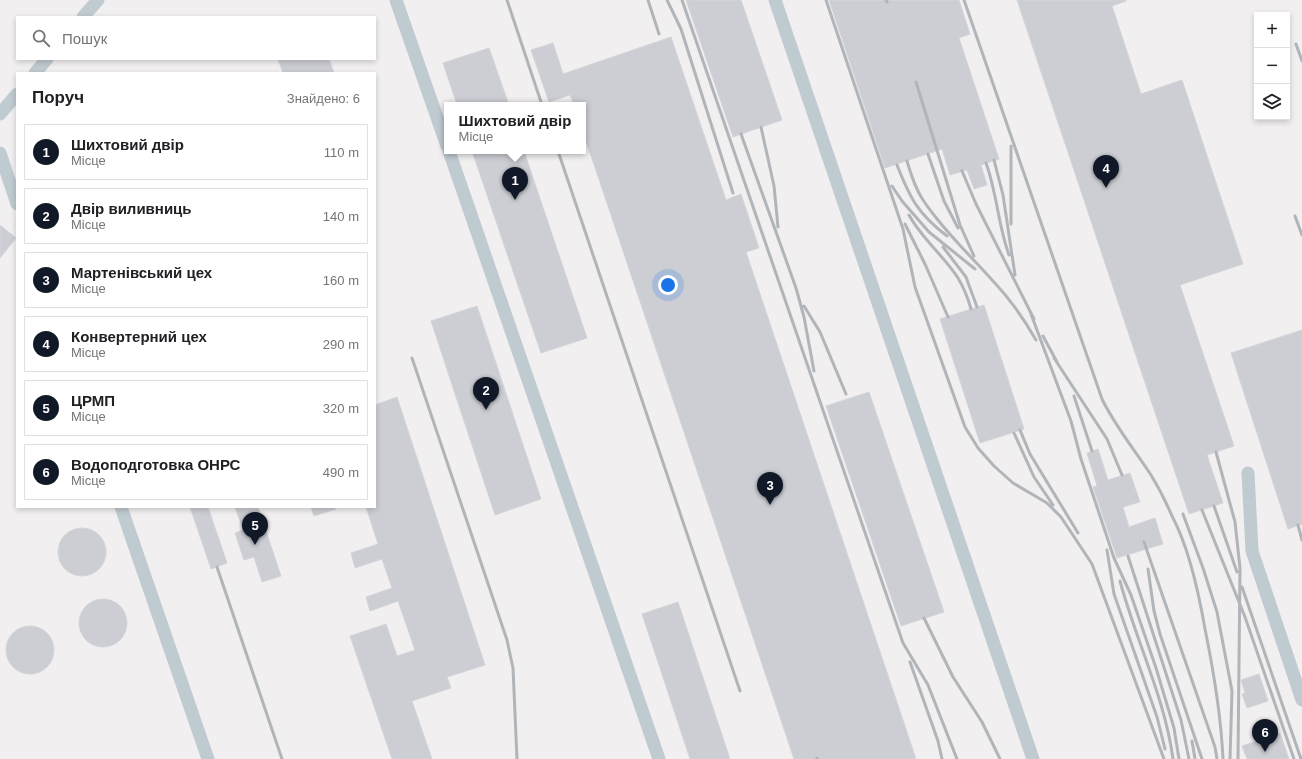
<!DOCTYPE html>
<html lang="uk">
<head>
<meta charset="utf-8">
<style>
  body { margin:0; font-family:Helvetica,sans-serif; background:#f2f2f2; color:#202124 }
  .controls { position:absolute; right:12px; top:12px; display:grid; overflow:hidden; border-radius:0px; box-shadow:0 2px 6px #0003 }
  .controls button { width:36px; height:36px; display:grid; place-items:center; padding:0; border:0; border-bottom:1px solid #e0e0e0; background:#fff; color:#202124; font:20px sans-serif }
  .you { position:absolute; left:668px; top:285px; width:14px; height:14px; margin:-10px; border:3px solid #fff; border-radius:50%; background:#1a73e8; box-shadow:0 0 0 6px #1a73e833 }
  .badge { display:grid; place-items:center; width:26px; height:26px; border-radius:50%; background:#111827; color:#fff; font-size:13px; font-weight:700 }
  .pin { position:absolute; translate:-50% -33px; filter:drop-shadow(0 1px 2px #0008) }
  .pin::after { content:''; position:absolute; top:21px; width:14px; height:12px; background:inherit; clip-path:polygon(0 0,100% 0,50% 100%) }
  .popup { position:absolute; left:444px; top:102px; width:142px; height:52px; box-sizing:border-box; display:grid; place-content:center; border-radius:0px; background:#fff; filter:drop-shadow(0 1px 3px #0005); font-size:13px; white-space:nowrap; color:#757577 }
  .popup b { font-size:15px; color:#202124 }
  .popup::after { content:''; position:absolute; left:50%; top:100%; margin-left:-8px; border:8px solid transparent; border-top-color:#fff }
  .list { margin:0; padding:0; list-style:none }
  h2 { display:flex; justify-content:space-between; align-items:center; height:52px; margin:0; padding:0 16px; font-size:17px }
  h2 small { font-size:13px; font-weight:400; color:#757577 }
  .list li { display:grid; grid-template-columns:26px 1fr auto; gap:12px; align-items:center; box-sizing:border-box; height:56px; margin:0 8px 8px; padding:0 8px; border:1px solid #e0e0e0; border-radius:0px }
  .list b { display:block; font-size:15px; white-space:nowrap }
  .list p { margin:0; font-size:13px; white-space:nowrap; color:#757577 }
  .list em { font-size:13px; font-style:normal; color:#757577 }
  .icon { flex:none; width:22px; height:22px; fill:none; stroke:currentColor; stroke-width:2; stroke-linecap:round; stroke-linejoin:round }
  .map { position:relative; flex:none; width:1302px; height:759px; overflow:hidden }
  .search { position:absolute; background:#fff; box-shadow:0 2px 6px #0003; left:16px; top:16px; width:360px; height:44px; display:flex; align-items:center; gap:10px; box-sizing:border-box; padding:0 14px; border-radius:0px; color:#757577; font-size:15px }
  .panel { position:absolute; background:#fff; box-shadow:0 2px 6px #0003; left:16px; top:72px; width:360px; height:436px; border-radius:0px }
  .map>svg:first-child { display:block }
  .building { fill:#ccced4; stroke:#d3d5da }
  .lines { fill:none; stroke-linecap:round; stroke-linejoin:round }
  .minor { stroke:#bfcad1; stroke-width:13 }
  .rail { stroke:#b1b4b9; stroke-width:3 }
</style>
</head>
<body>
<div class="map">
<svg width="1302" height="759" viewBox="0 0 1302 759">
  <rect width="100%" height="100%" fill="#f1efef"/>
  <path class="building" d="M 686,0 L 741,0 L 782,120 L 733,137 Z
    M 829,0 L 959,0 L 970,34 L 959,38 L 999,159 L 981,165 L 987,185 L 974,189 L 967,170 L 950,175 L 942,149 L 885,168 Z
    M 1017,0 L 1126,0 L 1126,1 L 1112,6 L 1141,94 L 1182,80 L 1243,264 L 1180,285 L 1234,446 L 1207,455 L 1223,503 L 1189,514 Z
    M 671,37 L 726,200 L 741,194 L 759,248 L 746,252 L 916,759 L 794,759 L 583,132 L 583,105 L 574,105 L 570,95 L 549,102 L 531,50 L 553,43 L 563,74 Z
    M 489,48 L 509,105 L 457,105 L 443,63 Z
    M 278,59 L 329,59 L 334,73 L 283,73 Z
    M 472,151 L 524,151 L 587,338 L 541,353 Z
    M 0,225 L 16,238 L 0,258 Z
    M 984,305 L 1024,429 L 980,443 L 940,319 Z
    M 477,306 L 541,499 L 495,515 L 431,321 Z
    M 1302,330 L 1302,524 L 1288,529 L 1231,353 Z
    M 869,392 L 944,612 L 901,626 L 826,406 Z
    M 397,397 L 485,665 L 447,677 L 451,688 L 412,701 L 432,759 L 392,759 L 350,636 L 386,624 L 397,656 L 415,650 L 398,601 L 370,611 L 366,597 L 392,588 L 382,559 L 355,568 L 351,553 L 378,544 L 366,507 L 375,507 L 375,405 Z
    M 1098,449 L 1108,480 L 1130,473 L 1140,502 L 1123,507 L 1129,527 L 1155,518 L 1163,544 L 1117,558 L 1093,487 L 1097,486 L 1087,453 Z
    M 190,507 L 208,507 L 227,563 L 211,569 Z
    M 235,507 L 258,507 L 281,576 L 262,582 L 254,557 L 244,560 L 235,533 L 243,530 Z
    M 311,507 L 336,507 L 336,509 L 314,516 Z
    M58 552a24 24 0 1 1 48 0a24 24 0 1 1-48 0Z
    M79 623a24 24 0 1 1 48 0a24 24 0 1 1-48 0Z
    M 678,602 L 730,759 L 690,759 L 642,614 Z
    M6 650a24 24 0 1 1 48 0a24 24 0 1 1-48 0Z
    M 1259,674 L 1268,701 L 1247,708 L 1242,694 L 1245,693 L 1241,680 Z
    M 1280,733 L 1289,759 L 1247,759 L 1242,746 Z"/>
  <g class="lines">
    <path class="minor" d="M 396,0 L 447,146
      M 775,0 L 1033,759
      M 83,17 L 98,0
      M 35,73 L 47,59
      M 0,114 L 17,94
      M 449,151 L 659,759
      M 0,153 L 17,204
      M 1248,473 L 1252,551 L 1302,700
      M 121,507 L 208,759"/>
    <path class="rail" d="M 507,0 L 542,105
      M 648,0 L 659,34
      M 667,0 L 681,29 L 733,193
      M 682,0 L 903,643 L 928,685 L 957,759
      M 826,0 L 903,229 L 915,287 L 965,427 L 978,448 L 994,466 L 1013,483 L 1047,503 L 1061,517 L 1092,564 L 1164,759
      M 886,0 L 887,2
      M 964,0 L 1102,399 C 1115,426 1134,449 1151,475 C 1159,488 1166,502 1172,516 C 1189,548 1199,594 1205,629 C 1214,673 1221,715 1223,759
      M 1296,44 L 1302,61
      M 916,82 L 960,225 L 974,256
      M 761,127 L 774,186 L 778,227
      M 741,134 L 796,288 L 804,317 L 814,371
      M 1011,146 L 1011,224
      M 558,151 L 740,691
      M 928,154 L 944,201 L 958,228
      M 994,160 L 1003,195 L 1015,275
      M 907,161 C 911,175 915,188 923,200 C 943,230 970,255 993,281 C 1010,299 1024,319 1036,340
      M 986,163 C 997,193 998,225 1009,255
      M 897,165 C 910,198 918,214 947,236
      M 962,171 L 976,204 L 1034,319
      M 892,186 L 902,201 L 929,232 L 975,269
      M 909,215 C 922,239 944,256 958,278 C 964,288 968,298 971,309
      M 1295,216 L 1302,235
      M 905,224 L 925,264 L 948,317
      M 943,247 L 966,277 L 977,307
      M 804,306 L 820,332 L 846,394
      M 1031,314 L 1071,421 L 1081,459 L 1114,558 L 1131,595 L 1156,668 L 1174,728 L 1179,759
      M 1043,336 L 1057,362
      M 412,358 L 507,640 L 513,668 L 517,759
      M 1054,358 L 1107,439 L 1122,475
      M 1074,396 L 1092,451
      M 1020,430 L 1030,454 L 1078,533
      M 1014,433 L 1034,477 L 1053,505
      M 1216,452 L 1235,522 L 1240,568 L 1238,759
      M 1214,506 L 1237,572
      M 1202,510 L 1245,617 L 1294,759
      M 1183,514 L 1203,568 L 1217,612 L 1232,691 L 1230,759
      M 1298,525 L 1302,540
      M 1144,542 L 1215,747 L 1217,759
      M 1107,550 L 1114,594 L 1157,717 L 1165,749
      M 1128,556 L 1181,720 L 1189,759
      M 217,567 L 282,759
      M 1148,569 L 1154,611 L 1160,634 L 1202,759
      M 1120,581 C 1136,641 1165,698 1173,759
      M 1242,587 L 1301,759
      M 924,618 L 953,677 L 982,722 L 1000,759
      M 910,662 L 938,741 L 942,759
      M 1192,741 L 1195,759
      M 817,758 L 817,759"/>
  </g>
</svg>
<div class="controls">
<button>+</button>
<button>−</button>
<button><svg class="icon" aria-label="layers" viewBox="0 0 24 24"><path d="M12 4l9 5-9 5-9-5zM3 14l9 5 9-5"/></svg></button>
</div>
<div class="you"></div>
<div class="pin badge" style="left:515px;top:200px">1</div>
<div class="popup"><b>Шихтовий двір</b>Місце</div>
<div class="pin badge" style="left:486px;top:410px">2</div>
<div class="pin badge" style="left:770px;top:505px">3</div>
<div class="pin badge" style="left:1106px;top:188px">4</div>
<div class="pin badge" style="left:255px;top:545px">5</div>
<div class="pin badge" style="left:1265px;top:752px">6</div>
<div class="search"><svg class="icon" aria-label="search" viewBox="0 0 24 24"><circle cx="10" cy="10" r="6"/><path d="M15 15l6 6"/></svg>Пошук</div>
<section class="panel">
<h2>Поруч<small>Знайдено: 6</small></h2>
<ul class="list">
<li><span class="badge">1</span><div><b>Шихтовий двір</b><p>Місце</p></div><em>110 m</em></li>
<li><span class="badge">2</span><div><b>Двір виливниць</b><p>Місце</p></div><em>140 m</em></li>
<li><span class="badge">3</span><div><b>Мартенівський цех</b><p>Місце</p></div><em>160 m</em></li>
<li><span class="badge">4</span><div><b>Конвертерний цех</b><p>Місце</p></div><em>290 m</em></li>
<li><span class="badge">5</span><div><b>ЦРМП</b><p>Місце</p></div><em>320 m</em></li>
<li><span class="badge">6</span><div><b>Водоподготовка ОНРС</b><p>Місце</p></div><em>490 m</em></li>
</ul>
</section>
</div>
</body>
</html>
